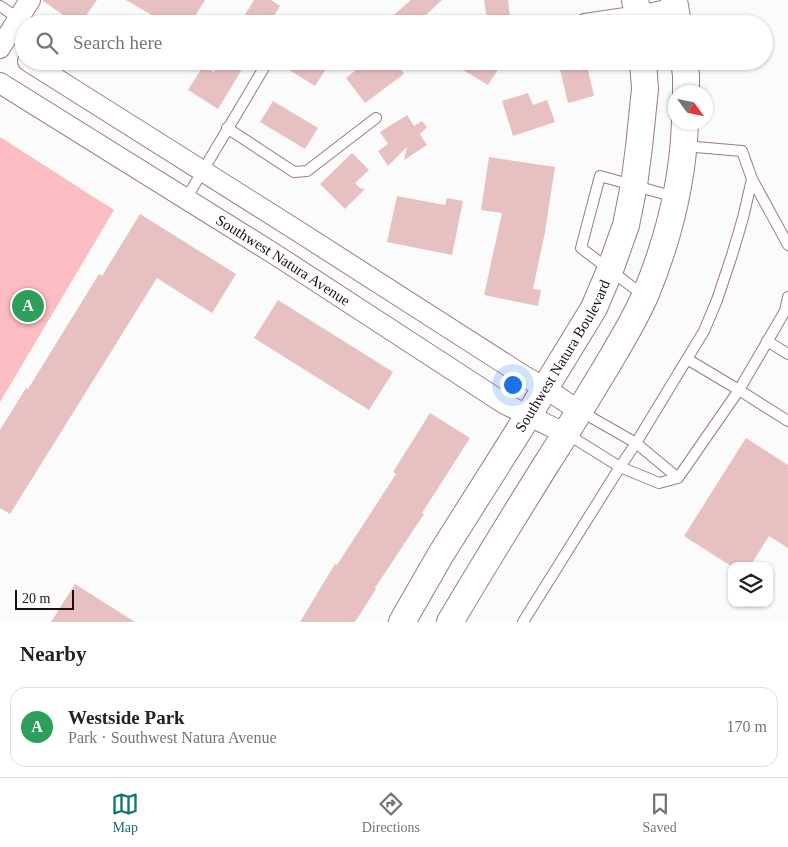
<!DOCTYPE html>
<html lang="en">
<head>
<meta charset="utf-8">
<style>
  body { margin:0; font-family:Georgia,serif; background:#f6f6f6; color:#222 }
  .controls { position:absolute; right:15px; bottom:15px; display:grid; overflow:hidden; border-radius:10px; box-shadow:0 1px 4px #0004 }
  .controls button { width:45px; height:45px; display:grid; place-items:center; padding:0; border:0; border-bottom:1px solid #e0e0e0; background:#fff; color:#222; font:25px sans-serif }
  .compass { position:absolute; left:668px; top:85px; width:45px; height:45px; border-radius:50%; background:#fff; box-shadow:0 1px 4px #0004; rotate:123deg }
  .scale { position:absolute; left:15px; bottom:12px; width:59px; box-sizing:border-box; padding-left:5px; border:2px solid #1e1011; border-top:0; font-size:14px; line-height:18px; white-space:nowrap; color:#1e1011; -webkit-text-stroke:4px #fbfbfb; paint-order:stroke }
  .you { position:absolute; left:512px; top:384px; width:18px; height:18px; margin:-12px; border:4px solid #fff; border-radius:50%; background:#1a73e8; box-shadow:0 0 0 8px #1a73e833 }
  .badge { display:grid; place-items:center; width:32px; height:32px; border-radius:50%; background:#0f766e; color:#fff; font-size:16px; font-weight:700 }
  .pin { position:absolute; translate:-50% -50%; border:2px solid #fff; box-shadow:0 1px 5px #0006 }
  .list { margin:0; padding:0; list-style:none }
  h2 { display:flex; justify-content:space-between; align-items:center; height:65px; margin:0; padding:0 20px; font-size:21px }
  h2 small { font-size:16px; font-weight:400; color:#767676 }
  .list li { display:grid; grid-template-columns:32px 1fr auto; gap:15px; align-items:center; box-sizing:border-box; height:80px; margin:0 10px 10px; padding:0 10px; border:1px solid #e0e0e0; border-radius:15px }
  .list b { display:block; font-size:19px; white-space:nowrap }
  .list p { margin:0; font-size:16px; white-space:nowrap; color:#767676 }
  .list em { font-size:16px; font-style:normal; color:#767676 }
  .icon { flex:none; width:28px; height:28px; fill:none; stroke:currentColor; stroke-width:2; stroke-linecap:round; stroke-linejoin:round }
  .map { position:relative; flex:none; width:788px; height:622px; overflow:hidden }
  .search { position:absolute; background:#fff; box-shadow:0 1px 4px #0004; left:15px; right:15px; top:15px; height:55px; display:flex; align-items:center; gap:12px; box-sizing:border-box; padding:0 18px; border-radius:28px; color:#767676; font-size:19px }
  .sheet { height:155px; background:#fff }
  nav { display:flex; justify-content:space-around; align-items:center; box-sizing:border-box; height:70px; border-top:1px solid #e0e0e0; background:#fff; font-size:14px; color:#767676 }
  nav a { display:grid; justify-items:center; gap:2px }
  nav .on { color:#0f766e }
  .map>svg:first-child { display:block }
  .green { fill:#fcbdc2 }
  .building { fill:#e7c0c2 }
  .lines { fill:none; stroke-linecap:round; stroke-linejoin:round }
  .service-casing { stroke:#9e7a7c; stroke-width:12 }
  .minor-casing { stroke:#9e7a7c; stroke-width:22 }
  .tertiary-casing { stroke:#9e7a7c; stroke-width:28 }
  .service { stroke:#fff; stroke-width:10 }
  .minor { stroke:#fff; stroke-width:20 }
  .tertiary { stroke:#fff; stroke-width:26 }
  .labels { text-anchor:middle; dominant-baseline:central; stroke-width:4; stroke-linejoin:round; paint-order:stroke }
  .street-label { font-size:15px; fill:#1e1011; stroke:#fbfbfb }
</style>
</head>
<body>
<div class="map">
<svg width="788" height="622" viewBox="0 0 788 622">
  <rect width="100%" height="100%" fill="#fbfbfb"/>
  <path class="green" d="M 0,137 L 114,210 L 0,402 Z"/>
  <path class="building" d="M 42,0 L 97,0 L 80,24 L 57,24 L 63,15 Z
    M 126,0 L 205,0 L 190,24 L 167,24 Z
    M 254,0 L 271,0 L 280,6 L 269,24 L 239,24 Z
    M 411,0 L 442,0 L 425,16 L 432,24 L 402,24 L 394,15 Z
    M 484,0 L 508,0 L 510,16 L 487,20 Z
    M 221,61 L 225,61 L 241,71 L 218,109 L 188,90 L 203,66 L 214,72 Z
    M 275,61 L 331,61 L 315,86 Z
    M 367,61 L 395,61 L 404,74 L 365,103 L 346,78 Z
    M 448,61 L 493,61 L 499,68 L 488,85 Z
    M 558,61 L 586,61 L 594,96 L 568,103 Z
    M 528,93 L 533,105 L 547,100 L 555,122 L 513,136 L 502,101 Z
    M 273,101 L 318,128 L 305,149 L 260,122 Z
    M 407,115 L 414,126 L 422,121 L 427,127 L 420,134 L 427,145 L 404,160 L 407,147 L 388,166 L 378,151 L 388,144 L 380,132 Z
    M 352,153 L 369,170 L 355,183 L 360,188 L 365,189 L 345,209 L 320,184 Z
    M 489,157 L 555,167 L 545,232 L 533,289 L 541,290 L 538,306 L 484,295 L 502,213 L 481,210 Z
    M 397,196 L 445,205 L 447,198 L 463,201 L 452,255 L 387,242 Z
    M 140,214 L 236,274 L 212,313 L 157,278 L 10,514 L 0,508 L 0,430 L 26,388 L 28,389 L 99,274 L 102,276 Z
    M 278,300 L 393,372 L 369,410 L 254,338 Z
    M 430,413 L 470,438 L 422,513 L 424,514 L 375,588 L 376,589 L 355,622 L 300,622 L 335,564 L 337,565 L 396,474 L 393,472 Z
    M 746,438 L 788,465 L 788,548 L 769,536 L 750,566 L 731,566 L 684,536 Z
    M 75,584 L 135,622 L 51,622 Z"/>
  <g class="lines">
    <defs>
      <path id="service" d="M 0,6 L 21,20
        M 227,128 L 294,172 L 307,171 L 376,118
        M 684,146 L 742,151 L 752,179 L 788,245
        M 186,199 L 268,61
        M 643,295 L 581,248 L 600,176 L 675,197
        M 767,341 L 788,354
        M 687,359 L 739,390 L 785,311 L 788,297
        M 580,411 L 636,443 L 678,478
        M 567,434 L 620,467 L 659,483 L 678,478 L 739,390 L 788,421
        M 523,622 L 620,467 L 636,443 L 704,331 L 717,300 L 732,255 L 743,218 L 752,179"/>
      <g id="minor">
        <path d="M 585,24 L 639,16 L 676,8"/>
        <path d="M 0,48 L 30,0"/>
        <path d="M 28,61 L 293,228 L 524,376 L 545,388 L 579,411"/>
        <path id="s1" d="M 0,83 L 276,255 L 505,404 L 566,434"/>
      </g>
      <g id="tertiary">
        <path d="M 635,0 L 640,24"/>
        <path d="M 674,0 L 678,24"/>
        <path d="M 684,61 L 686,75 L 686,92"/>
        <path id="s2" d="M 402,622 L 441,554 L 528,416 L 594,308 L 610,270 L 626,225 L 634,185 L 639,147 L 645,89 L 643,61"/>
        <path d="M 450,622 C 482,568 514,516 547,463 C 567,432 586,400 605,369 C 619,345 634,321 645,296 C 668,241 683,181 685,122"/>
      </g>
    </defs>
    <use href="#service" class="service-casing"/>
    <use href="#minor" class="minor-casing"/>
    <use href="#tertiary" class="tertiary-casing"/>
    <use href="#service" class="service"/>
    <use href="#minor" class="minor"/>
    <use href="#tertiary" class="tertiary"/>
  </g>
  <g class="labels">
    <g class="street-label">
      <text stroke="none"><textPath href="#s1" startOffset="334">Southwest Natura Avenue</textPath></text>
      <text stroke="none"><textPath href="#s2" startOffset="311">Southwest Natura Boulevard</textPath></text>
    </g>
  </g>
</svg>
<div class="controls">
<button><svg class="icon" aria-label="layers" viewBox="0 0 24 24"><path d="M12 4l9 5-9 5-9-5zM3 14l9 5 9-5"/></svg></button>
</div>
<svg class="compass" viewBox="-18 -18 36 36"><path d="M0-13l5 13h-10z" fill="#e53935"/><path d="M0 13l5-13h-10z" fill="#767676"/></svg>
<div class="scale">20 m</div>
<div class="you"></div>
<div class="pin badge" style="left:28px;top:306px;background:#2e9e5b">A</div>
<div class="search"><svg class="icon" aria-label="search" viewBox="0 0 24 24"><circle cx="10" cy="10" r="6"/><path d="M15 15l6 6"/></svg>Search here</div>
</div>
<section class="sheet">
<h2>Nearby<small></small></h2>
<ul class="list">
<li><span class="badge" style="background:#2e9e5b">A</span><div><b>Westside Park</b><p>Park · Southwest Natura Avenue</p></div><em>170 m</em></li>
</ul>
</section>
<nav>
<a class="on"><svg class="icon" aria-label="map" viewBox="0 0 24 24"><path d="M3 6l6-2 6 2 6-2v14l-6 2-6-2-6 2zM9 4v14M15 6v14"/></svg>Map</a>
<a><svg class="icon" aria-label="directions" viewBox="0 0 24 24"><path d="M12 3l9 9-9 9-9-9zM9 14v-3h6M13 9l2 2-2 2"/></svg>Directions</a>
<a><svg class="icon" aria-label="saved" viewBox="0 0 24 24"><path d="M7 4h10v16l-5-4-5 4z"/></svg>Saved</a>
</nav>
</body>
</html>
